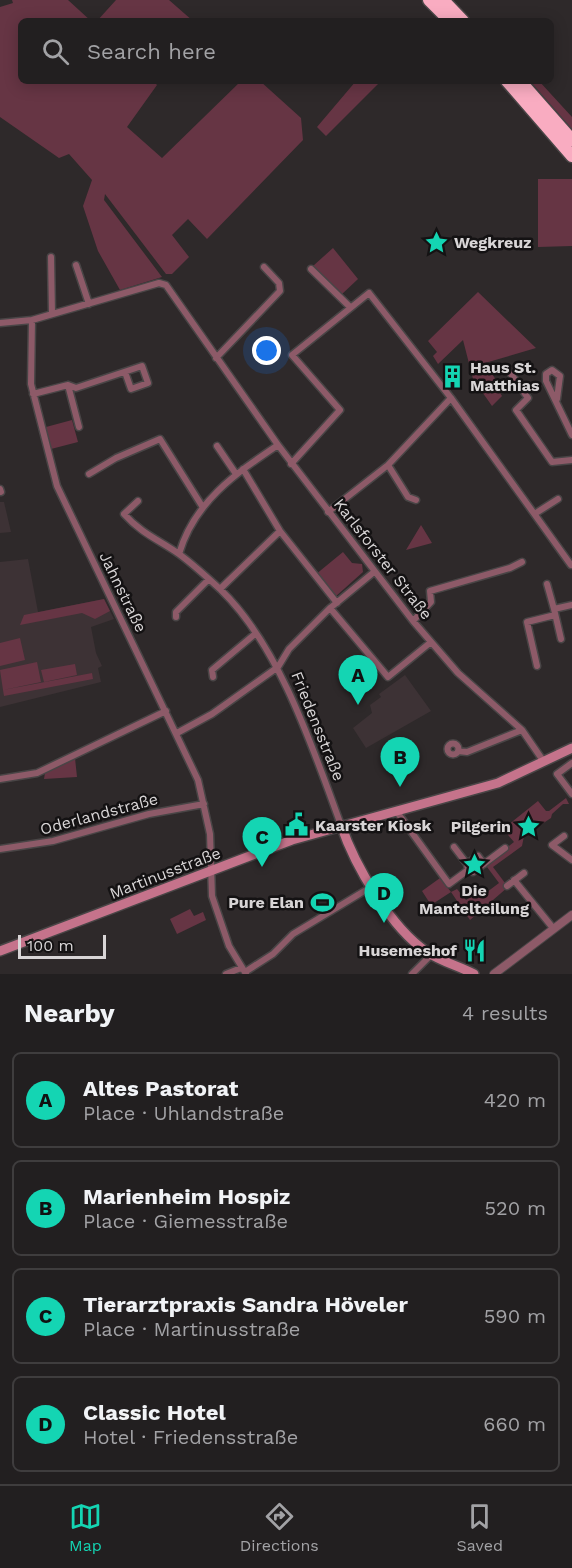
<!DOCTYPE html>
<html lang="en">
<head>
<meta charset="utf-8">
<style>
  body { margin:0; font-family:"Work Sans",sans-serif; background:#2e2c2d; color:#f1f3f6 }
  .scale { position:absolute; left:18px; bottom:15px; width:88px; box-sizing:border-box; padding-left:6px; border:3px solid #d8d5d6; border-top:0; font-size:16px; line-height:21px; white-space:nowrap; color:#d8d5d6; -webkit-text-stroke:4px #141213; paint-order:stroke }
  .you { position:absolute; left:267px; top:351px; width:21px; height:21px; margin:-15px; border:4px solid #fff; border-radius:50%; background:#1a73e8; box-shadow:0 0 0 9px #1a73e833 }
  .badge { display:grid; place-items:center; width:39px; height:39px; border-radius:50%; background:#14d5b3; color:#111; font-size:20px; font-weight:700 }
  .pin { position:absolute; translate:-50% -50px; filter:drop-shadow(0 2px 3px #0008) }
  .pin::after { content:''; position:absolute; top:32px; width:21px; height:18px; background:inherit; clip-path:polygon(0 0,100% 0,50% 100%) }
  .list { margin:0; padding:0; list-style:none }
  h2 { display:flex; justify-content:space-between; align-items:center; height:78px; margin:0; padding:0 24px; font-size:26px }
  h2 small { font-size:20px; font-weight:400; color:#a2a2a5 }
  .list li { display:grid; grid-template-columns:39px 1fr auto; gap:18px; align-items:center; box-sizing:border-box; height:96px; margin:0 12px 12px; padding:0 12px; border:2px solid #3f3d3e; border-radius:9px }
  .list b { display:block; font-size:22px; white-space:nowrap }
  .list p { margin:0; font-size:20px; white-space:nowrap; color:#a2a2a5 }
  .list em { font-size:20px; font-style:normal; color:#a2a2a5 }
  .icon { flex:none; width:33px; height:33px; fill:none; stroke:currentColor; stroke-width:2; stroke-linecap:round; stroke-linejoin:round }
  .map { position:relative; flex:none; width:572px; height:974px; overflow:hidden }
  .search { position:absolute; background:#221f20; box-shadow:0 3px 15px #0003; left:18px; right:18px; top:18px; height:66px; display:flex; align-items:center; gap:15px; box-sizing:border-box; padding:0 21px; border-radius:9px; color:#a2a2a5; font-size:22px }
  .sheet { height:510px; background:#221f20 }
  nav { display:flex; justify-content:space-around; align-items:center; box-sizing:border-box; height:84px; border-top:2px solid #3f3d3e; background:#221f20; font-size:16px; color:#a2a2a5 }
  nav a { display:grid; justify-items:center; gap:3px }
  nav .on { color:#14d5b3 }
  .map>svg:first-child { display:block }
  .built { fill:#3d3235 }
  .green { fill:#663544 }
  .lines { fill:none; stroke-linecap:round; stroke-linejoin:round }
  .minor-casing { stroke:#494546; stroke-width:9 }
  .tertiary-casing { stroke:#494546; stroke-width:10 }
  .secondary-casing { stroke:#494546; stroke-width:12 }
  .motorway-casing { stroke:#494546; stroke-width:15 }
  .minor { stroke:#8d5a68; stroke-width:6 }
  .tertiary { stroke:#8d5a68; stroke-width:8 }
  .secondary { stroke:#c5738b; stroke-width:9 }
  .motorway { stroke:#f9acc1; stroke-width:12 }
  .labels { text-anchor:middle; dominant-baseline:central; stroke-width:5; stroke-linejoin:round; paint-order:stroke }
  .poi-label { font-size:16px; font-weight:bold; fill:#d8d5d6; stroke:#141213; text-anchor:start }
  .street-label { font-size:16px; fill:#d8d5d6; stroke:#141213 }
</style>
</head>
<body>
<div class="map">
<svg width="572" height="974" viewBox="0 0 572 974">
  <rect width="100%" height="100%" fill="#2e292a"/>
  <path class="built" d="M 0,502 L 4,502 L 11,532 L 0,533 Z
    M 28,559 L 38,612 L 104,599 L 114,619 L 91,627 L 96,653 L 102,666 L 98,668 L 101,682 L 0,707 L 0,562 Z
    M 405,675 L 431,711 L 366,748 L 353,728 L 372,713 L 370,705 L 381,697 L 379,694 Z"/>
  <path class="green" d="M 12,0 L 68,0 L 91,21 L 21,21 L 21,81 L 153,81 L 157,85 L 127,127 L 162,158 L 241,81 L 260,81 L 301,118 L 303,140 L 207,239 L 188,219 L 172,235 L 189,257 L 172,274 L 166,274 L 105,194 L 104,200 L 162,277 L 120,290 L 98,251 L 83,206 L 92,180 L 69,154 L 59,158 L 0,117 L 0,7 L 13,3 Z
    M 116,0 L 169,0 L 193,21 L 97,21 Z
    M 356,81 L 381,81 L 326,136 L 317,127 Z
    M 530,81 L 539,81 L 572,117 L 572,129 Z
    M 538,179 L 572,179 L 572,246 L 538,247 Z
    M 333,248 L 358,279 L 341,295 L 313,266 Z
    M 478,292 L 536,348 L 485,363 L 498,383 L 495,385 L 502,396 L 492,406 L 473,379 L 463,340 L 438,364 L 433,356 L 437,352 L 428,341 Z
    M 72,420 L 78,442 L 51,449 L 46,427 Z
    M 421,525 L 432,543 L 406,550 Z
    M 343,552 L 352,563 L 362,564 L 363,572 L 335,597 L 315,575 Z
    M 104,599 L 110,611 L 95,619 L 82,613 L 20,625 L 24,615 Z
    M 20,638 L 25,660 L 0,666 L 0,643 Z
    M 37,662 L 41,682 L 3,690 L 0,670 Z
    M 75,664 L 77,675 L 44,682 L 41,670 Z
    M 92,673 L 93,679 L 4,696 L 3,690 Z
    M 75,758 L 77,777 L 44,779 L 45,773 Z
    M 566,798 L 569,804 L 563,804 L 552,814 L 551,818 L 524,836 L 522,846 L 493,867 L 508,887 L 470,920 L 451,892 L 431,905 L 422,891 L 440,878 L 451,892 L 457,889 L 466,900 L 484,889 L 487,892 L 499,883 L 487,867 L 488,863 L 514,842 L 503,829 L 538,801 L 546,811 L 549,811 Z
    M 190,909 L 194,916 L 203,912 L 206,920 L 177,934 L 170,919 Z"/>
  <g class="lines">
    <defs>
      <path id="minor" d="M 51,257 L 52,314
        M 76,265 L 89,304
        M 311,269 L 350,307
        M 32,320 L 31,384 L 57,486 L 198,780 L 210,834 L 212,896 L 229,946 L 246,974
        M 0,323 L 32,320 L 159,283 L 166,285 L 278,445 L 413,621 L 458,673 L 522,730 L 544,762
        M 216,358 L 280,291 L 279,283 L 264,267
        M 511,374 L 528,398 L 516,410 L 552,462 L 572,460
        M 68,385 L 79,427
        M 33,394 L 68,385 L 76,388 L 142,366 L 148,383 L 131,389 L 125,372
        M 557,399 L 560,376 L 552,370 L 546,374 L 546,381 L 572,435
        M 217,446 L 236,474
        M 291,464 L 340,410 L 292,355 L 369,293 L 451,398 L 571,565
        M 388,465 L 408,497 L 416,500
        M 243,469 L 280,531 L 337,603
        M 89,474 L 116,458 L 160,439 L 202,506
        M 0,489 L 1,492
        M 138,501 L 124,514 C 142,534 159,540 179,554 C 194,565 208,578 221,590 C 280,647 313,749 341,825
        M 328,512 L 388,465 L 451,398
        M 536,513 L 558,499
        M 179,554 C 194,502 235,474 278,445
        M 547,584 L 554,609
        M 220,589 L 280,531
        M 330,608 L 388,677 L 431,642
        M 176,617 L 176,612 L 209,579
        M 413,621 L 431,602 L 430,591 L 510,568 L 522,562
        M 561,639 L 554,609 L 572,605
        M 537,666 L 527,622 L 555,615
        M 213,677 L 212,670 L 255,634
        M 177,733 L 212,714 L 278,667 L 289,649 L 329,609 L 374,572
        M447.5 749a5.5 5.5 0 1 1 11 0a5.5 5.5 0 1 1-11 0Z
        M 458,751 L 467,752 L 522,730
        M 572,763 L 557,774 L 572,794
        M 0,779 L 37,773 L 166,711
        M 397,812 L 449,884 L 468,870 L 473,872 L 505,848
        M 564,836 L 552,845 L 572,860
        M 454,847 L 467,864
        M 0,849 L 53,841 L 149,814 L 204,804
        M 468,870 L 467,864 L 478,856 L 484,864
        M 514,880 L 553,928
        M 507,886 L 524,873
        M 245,972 L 273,954 L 293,934 L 371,887
        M 226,974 L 241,968
        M 412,974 L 431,955"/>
      <path id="tertiary" d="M 494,974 L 572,915"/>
      <path id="secondary" d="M 341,825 C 355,866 391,928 427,952 C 442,962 459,966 474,974
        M 0,951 L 292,840 L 498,783 L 572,748"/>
      <path id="motorway" d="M 429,0 L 450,21
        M 443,0 L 463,21
        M 507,81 L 572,156
        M 520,81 L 572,140"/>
    </defs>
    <use href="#minor" class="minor-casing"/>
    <use href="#tertiary" class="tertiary-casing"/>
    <use href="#secondary" class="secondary-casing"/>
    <use href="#motorway" class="motorway-casing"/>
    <use href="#minor" class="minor"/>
    <use href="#tertiary" class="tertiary"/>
    <use href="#secondary" class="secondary"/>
    <use href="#motorway" class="motorway"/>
  </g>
  <defs>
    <symbol id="sight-bare" viewBox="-9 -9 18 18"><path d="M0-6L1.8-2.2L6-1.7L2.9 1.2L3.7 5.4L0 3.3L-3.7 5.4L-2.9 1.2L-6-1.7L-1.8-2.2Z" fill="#14d5b3" stroke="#141213" stroke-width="2.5" paint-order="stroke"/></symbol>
    <symbol id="building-bare" viewBox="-9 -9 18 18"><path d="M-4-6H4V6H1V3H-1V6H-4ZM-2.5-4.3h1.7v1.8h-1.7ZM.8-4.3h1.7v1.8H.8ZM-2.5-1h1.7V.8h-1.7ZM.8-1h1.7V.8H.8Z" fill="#14d5b3" stroke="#141213" stroke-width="2.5" paint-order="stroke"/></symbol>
    <symbol id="civic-bare" viewBox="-9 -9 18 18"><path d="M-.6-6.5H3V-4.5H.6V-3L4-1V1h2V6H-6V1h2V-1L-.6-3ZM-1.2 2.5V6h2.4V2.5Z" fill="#14d5b3" stroke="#141213" stroke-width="2.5" paint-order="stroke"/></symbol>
    <symbol id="stadium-bare" viewBox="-9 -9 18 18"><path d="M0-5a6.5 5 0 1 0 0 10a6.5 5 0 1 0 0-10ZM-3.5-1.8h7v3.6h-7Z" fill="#14d5b3" stroke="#141213" stroke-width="2.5" paint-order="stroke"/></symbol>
    <symbol id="restaurant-bare" viewBox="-9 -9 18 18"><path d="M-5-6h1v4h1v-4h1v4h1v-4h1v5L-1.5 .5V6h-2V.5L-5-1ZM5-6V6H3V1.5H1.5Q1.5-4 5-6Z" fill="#14d5b3" stroke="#141213" stroke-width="2.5" paint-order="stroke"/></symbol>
  </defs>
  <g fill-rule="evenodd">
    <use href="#sight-bare" x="420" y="226" width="33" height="33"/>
    <use href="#building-bare" x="436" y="360" width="33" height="33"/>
    <use href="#civic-bare" x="280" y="808" width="33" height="33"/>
    <use href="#sight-bare" x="512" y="810" width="33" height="33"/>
    <use href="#sight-bare" x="458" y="848" width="33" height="33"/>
    <use href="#stadium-bare" x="306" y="886" width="33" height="33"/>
    <use href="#restaurant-bare" x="458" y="934" width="33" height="33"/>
  </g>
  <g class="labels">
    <g class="poi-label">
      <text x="454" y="242">Wegkreuz</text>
      <text x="470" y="367">Haus St.<tspan x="470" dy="18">Matthias</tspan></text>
      <text x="315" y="825">Kaarster Kiosk</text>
      <text x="511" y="826" text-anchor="end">Pilgerin</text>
      <text x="474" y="890" text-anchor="middle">Die<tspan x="474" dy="18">Mantelteilung</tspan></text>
      <text x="304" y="902" text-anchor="end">Pure Elan</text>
      <text x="457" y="950" text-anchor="end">Husemeshof</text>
    </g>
    <g class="street-label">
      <text transform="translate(383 559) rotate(52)">Karlsforster Straße</text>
      <text transform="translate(123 592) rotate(64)">Jahnstraße</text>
      <text transform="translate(318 726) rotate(68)">Friedensstraße</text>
      <text transform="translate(99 814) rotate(-15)">Oderlandstraße</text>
      <text transform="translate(165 873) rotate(-21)">Martinusstraße</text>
    </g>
  </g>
</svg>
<div class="scale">100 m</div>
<div class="you"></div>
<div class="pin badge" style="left:358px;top:705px">A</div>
<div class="pin badge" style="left:400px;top:787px">B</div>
<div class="pin badge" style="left:262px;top:867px">C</div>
<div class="pin badge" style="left:384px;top:923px">D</div>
<div class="search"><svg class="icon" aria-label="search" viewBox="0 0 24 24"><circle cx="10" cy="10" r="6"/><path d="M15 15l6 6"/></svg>Search here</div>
</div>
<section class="sheet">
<h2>Nearby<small>4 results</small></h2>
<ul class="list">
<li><span class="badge">A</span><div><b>Altes Pastorat</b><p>Place · Uhlandstraße</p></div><em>420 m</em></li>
<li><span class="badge">B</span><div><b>Marienheim Hospiz</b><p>Place · Giemesstraße</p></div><em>520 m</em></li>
<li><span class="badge">C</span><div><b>Tierarztpraxis Sandra Höveler</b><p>Place · Martinusstraße</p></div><em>590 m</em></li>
<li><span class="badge">D</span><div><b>Classic Hotel</b><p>Hotel · Friedensstraße</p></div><em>660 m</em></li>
</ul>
</section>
<nav>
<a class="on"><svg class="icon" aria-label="map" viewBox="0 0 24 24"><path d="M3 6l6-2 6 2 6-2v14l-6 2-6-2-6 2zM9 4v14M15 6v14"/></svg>Map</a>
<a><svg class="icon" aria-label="directions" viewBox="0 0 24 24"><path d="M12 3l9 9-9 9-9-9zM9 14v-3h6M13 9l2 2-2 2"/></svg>Directions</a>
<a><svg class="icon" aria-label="saved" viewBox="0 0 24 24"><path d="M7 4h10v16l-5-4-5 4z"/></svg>Saved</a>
</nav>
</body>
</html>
